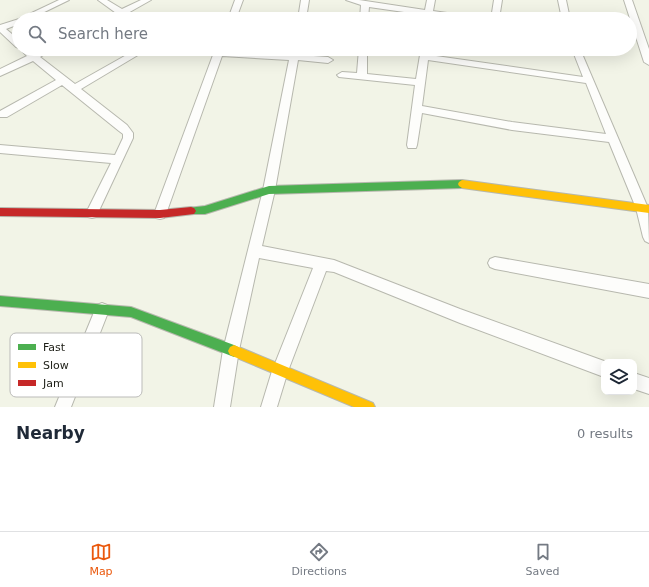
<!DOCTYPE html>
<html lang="en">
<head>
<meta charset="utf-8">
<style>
  body { margin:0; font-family:"DejaVu Sans",sans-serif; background:#f6f6f7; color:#1f2937 }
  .controls { position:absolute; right:12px; bottom:12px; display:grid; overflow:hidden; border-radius:8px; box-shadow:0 4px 16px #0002 }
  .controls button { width:36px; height:36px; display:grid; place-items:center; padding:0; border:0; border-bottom:1px solid #e0e1e3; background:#fff; color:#1f2937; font:20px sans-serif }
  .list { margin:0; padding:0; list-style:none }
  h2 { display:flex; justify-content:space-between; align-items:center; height:52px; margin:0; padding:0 16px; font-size:17px }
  h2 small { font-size:13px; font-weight:400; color:#747a83 }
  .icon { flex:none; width:22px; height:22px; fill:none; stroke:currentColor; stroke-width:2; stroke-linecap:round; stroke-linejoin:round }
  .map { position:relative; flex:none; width:649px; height:407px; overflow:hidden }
  .search { position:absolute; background:#fff; box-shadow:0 4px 16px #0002; left:12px; right:12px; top:12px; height:44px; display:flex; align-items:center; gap:10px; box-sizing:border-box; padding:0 14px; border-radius:22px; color:#747a83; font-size:15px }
  .sheet { height:124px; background:#fff }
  nav { display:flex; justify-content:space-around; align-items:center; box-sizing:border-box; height:56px; border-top:1px solid #e0e1e3; background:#fff; font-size:11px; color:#747a83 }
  nav a { display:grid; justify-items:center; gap:2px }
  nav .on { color:#ea580c }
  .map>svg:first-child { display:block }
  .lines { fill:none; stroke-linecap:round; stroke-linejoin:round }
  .street-casing { stroke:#b7b8ae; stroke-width:2 }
  .fast-casing { stroke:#b7b8ae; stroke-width:2 }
  .slow-casing { stroke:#b7b8ae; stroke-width:2 }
  .jam-casing { stroke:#b7b8ae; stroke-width:2 }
  .street { fill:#fdfdfb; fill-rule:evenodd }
  .fast { fill:#4caf50; fill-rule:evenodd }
  .slow { fill:#ffc107; fill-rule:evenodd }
  .jam { fill:#c62828; fill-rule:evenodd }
  .key { fill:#fff; stroke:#bbbbb9; stroke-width:1 }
  .key-label { font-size:11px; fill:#1c1d15 }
</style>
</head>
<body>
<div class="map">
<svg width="649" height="407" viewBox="0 0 649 407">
  <rect width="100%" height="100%" fill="#f2f4e7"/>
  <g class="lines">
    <defs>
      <path id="street" d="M 59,0 L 69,0 L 30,19 L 19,19 L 19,24 L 6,29 L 19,40 L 19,48 L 16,47 L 0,32 L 0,25 L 19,19 Z
        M 98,0 L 107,0 L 122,9 L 141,0 L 151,0 L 128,13 L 136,19 L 126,19 L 122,16 L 116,19 L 106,19 L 116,13 Z
        M 235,0 L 243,0 L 236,19 L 228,19 Z
        M 301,0 L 309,0 L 306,19 L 298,19 Z
        M 346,0 L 359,0 L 425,10 L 427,0 L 435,0 L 433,11 L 475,17 L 479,19 L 457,19 L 433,16 L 432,19 L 424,19 L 425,15 L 369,7 L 368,19 L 360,19 L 361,5 Z
        M 494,0 L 502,0 L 499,19 L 491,19 Z
        M 558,0 L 566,0 L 570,19 L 562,19 Z
        M 624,0 L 632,0 L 649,49 L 649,65 L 644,62 Z
        M 20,49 L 30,49 L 34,53 L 42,49 L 53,49 L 40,57 L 75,84 L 137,49 L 148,49 L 81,89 L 127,125 L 133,133 L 133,138 L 96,217 L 92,218 L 88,217 L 86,213 L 111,163 L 0,153 L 0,145 L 115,155 L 123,138 L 123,134 L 119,131 L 62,85 L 7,117 L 0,117 L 0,111 L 56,80 L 33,61 L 0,76 L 0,69 L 27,56 Z
        M 173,49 L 224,49 L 224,51 L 291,54 L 292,49 L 300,49 L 299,55 L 328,57 L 333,60 L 328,63 L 298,60 L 275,190 L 262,246 L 334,260 L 460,309 L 604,361 L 606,362 L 604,362 L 604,377 L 460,323 L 334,272 L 326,271 L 288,371 L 277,407 L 261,407 L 272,371 L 313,268 L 259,258 L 239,350 L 230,407 L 214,407 L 223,350 L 263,190 L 289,60 L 222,56 L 166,214 L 164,218 L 160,219 L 156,218 L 154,214 L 213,55 L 177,52 Z
        M 359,49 L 367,49 L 367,74 L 416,79 L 421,49 L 429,49 L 429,55 L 583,77 L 572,49 L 580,49 L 648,208 L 649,243 L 645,241 L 643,237 L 636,208 L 609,142 L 512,130 L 422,113 L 417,145 L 416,148 L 408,148 L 407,145 L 415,85 L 339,77 L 337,75 L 342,72 L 357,73 ZM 428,60 L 586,83 L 606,134 L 512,122 L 422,106 Z
        M 495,257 L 649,284 L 649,298 L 495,269 L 490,267 L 488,263 L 490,259 Z
        M 102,303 L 107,305 L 109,310 L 71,407 L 55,407 L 97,305 Z
        M 634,373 L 649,378 L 649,394 L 634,389 Z"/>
      <path id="fast" d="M 462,180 L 465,182 L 466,184 L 465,186 L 462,188 L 269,194 L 205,214 L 188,214 L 186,211 L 188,208 L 205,206 L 269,186 Z
        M 0,296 L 131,307 L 234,345 L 238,347 L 240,351 L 238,355 L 234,357 L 131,317 L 0,306 Z"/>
      <path id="slow" d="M 462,180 L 649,205 L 649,213 L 462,188 L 459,186 L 458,184 L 459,182 Z
        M 234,345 L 373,403 L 375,407 L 354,407 L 230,355 L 228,351 L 230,347 Z"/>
      <path id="jam" d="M 191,207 L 194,208 L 196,211 L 194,214 L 160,218 L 0,216 L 0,208 L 160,210 Z"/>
    </defs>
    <use href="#street" class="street-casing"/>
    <use href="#fast" class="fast-casing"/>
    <use href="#slow" class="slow-casing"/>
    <use href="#jam" class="jam-casing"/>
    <use href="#street" class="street"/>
    <use href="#fast" class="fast"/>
    <use href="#slow" class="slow"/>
    <use href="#jam" class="jam"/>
  </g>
  <rect x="10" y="333" width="132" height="64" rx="6" class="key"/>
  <rect x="18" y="344" width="18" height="6" fill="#4caf50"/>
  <rect x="18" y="362" width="18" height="6" fill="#ffc107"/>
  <rect x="18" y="380" width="18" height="6" fill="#c62828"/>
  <g class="key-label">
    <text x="43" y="351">Fast</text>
    <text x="43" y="369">Slow</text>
    <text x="43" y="387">Jam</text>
  </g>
</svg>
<div class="controls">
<button><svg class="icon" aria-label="layers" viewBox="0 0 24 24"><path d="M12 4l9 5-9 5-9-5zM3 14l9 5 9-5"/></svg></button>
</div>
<div class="search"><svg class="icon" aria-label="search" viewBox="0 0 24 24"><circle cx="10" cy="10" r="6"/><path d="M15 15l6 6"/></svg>Search here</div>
</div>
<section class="sheet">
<h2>Nearby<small>0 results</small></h2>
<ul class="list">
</ul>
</section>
<nav>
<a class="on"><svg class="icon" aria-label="map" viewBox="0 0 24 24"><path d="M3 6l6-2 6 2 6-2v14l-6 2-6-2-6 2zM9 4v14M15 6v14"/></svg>Map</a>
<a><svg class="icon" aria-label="directions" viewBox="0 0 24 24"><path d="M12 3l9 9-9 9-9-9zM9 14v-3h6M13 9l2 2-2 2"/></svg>Directions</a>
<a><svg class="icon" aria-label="saved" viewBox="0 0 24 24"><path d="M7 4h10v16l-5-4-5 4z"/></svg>Saved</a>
</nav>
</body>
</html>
